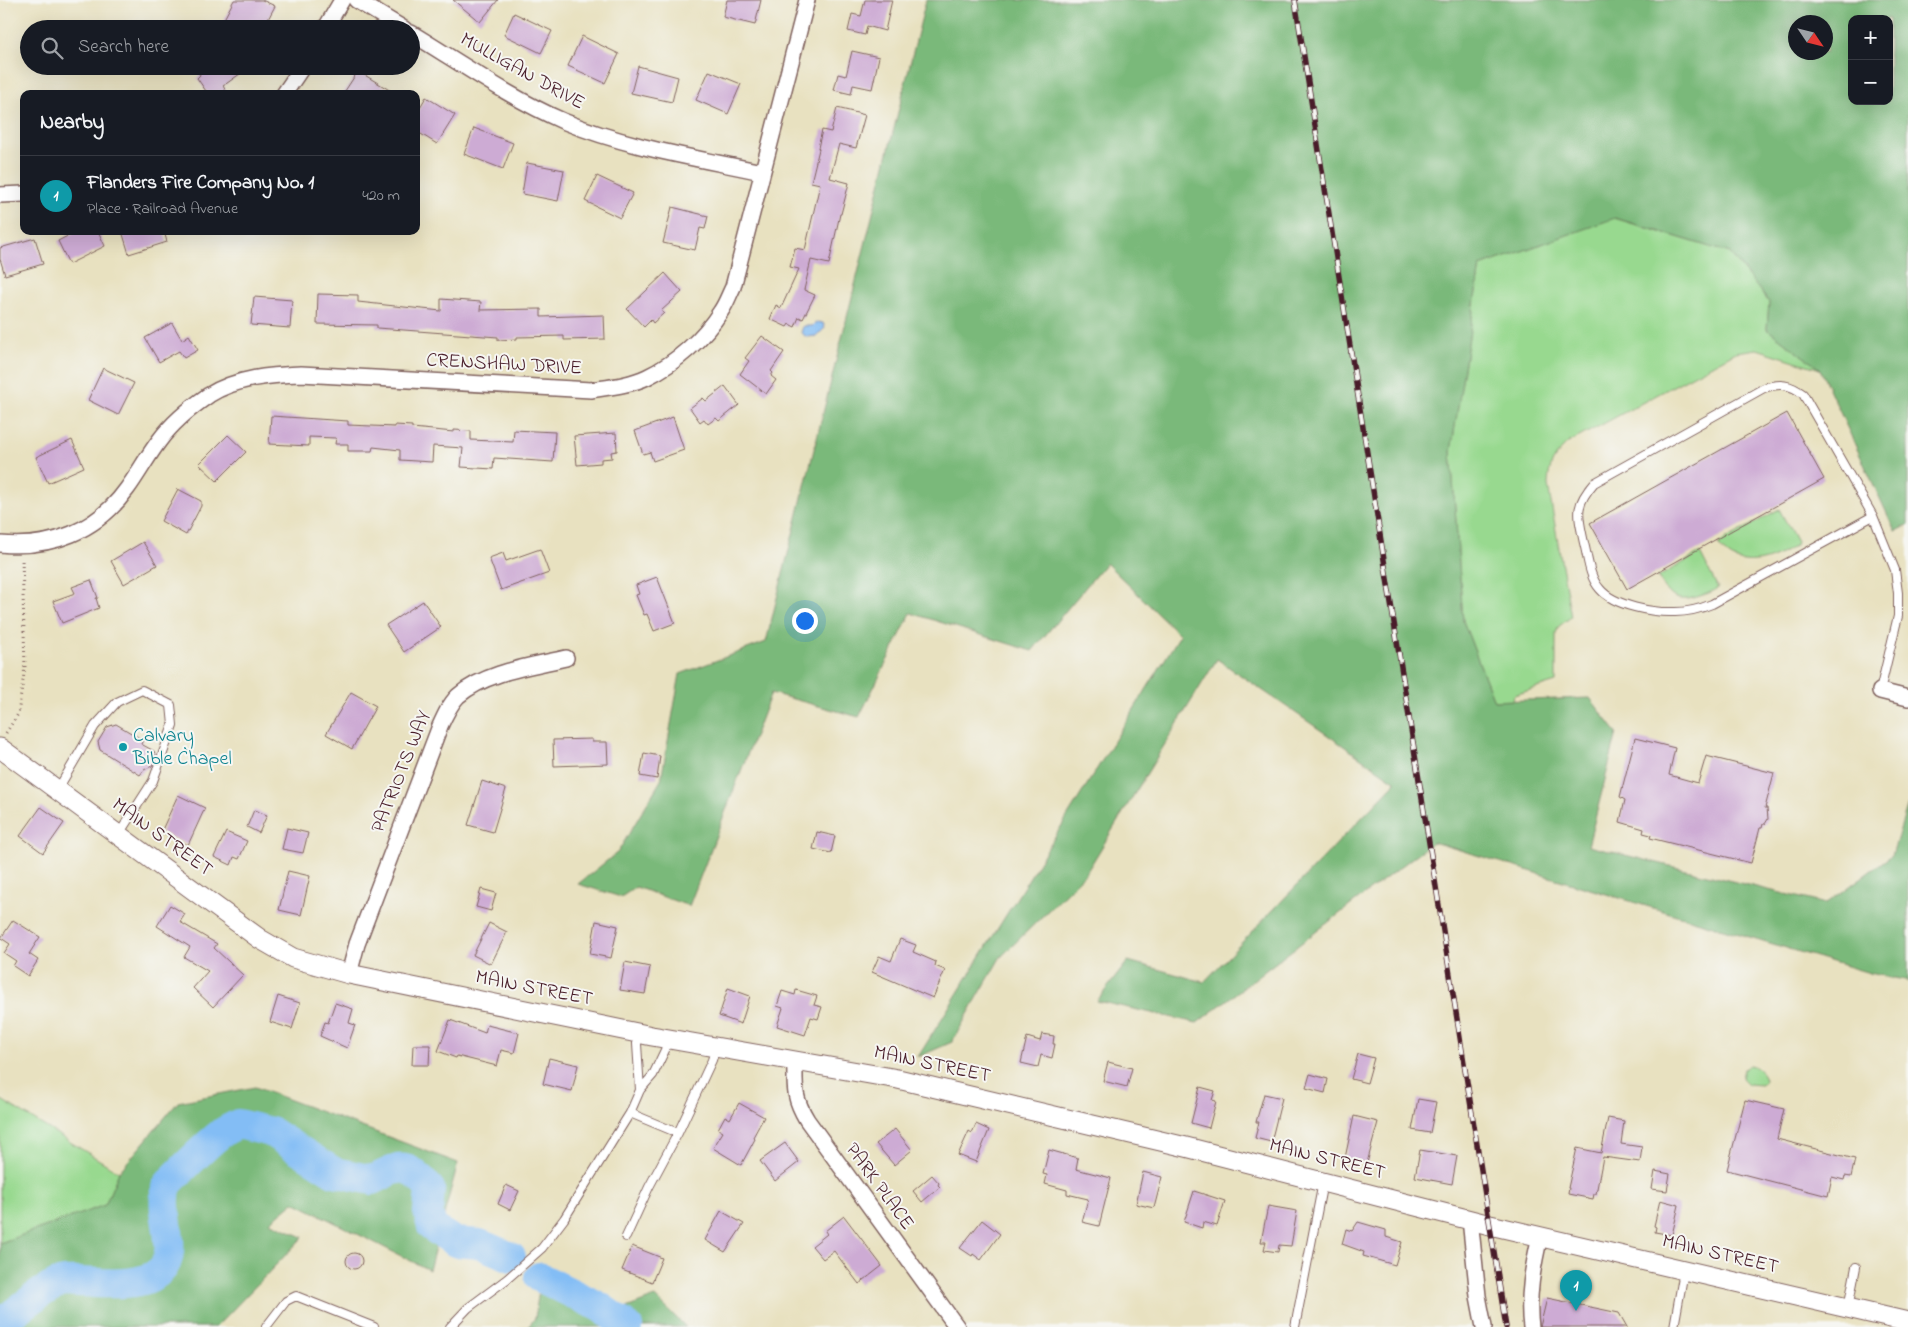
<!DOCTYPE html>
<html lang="en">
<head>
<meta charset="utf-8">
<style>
  body { margin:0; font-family:"Indie Flower",sans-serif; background:#20242c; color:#f1f3f6 }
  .controls { position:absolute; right:15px; top:15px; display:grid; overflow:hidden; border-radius:10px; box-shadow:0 5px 20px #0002 }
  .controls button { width:45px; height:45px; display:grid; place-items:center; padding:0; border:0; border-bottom:1px solid #363941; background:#171b24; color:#f1f3f6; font:25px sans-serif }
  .compass { position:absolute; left:1788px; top:15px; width:45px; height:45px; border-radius:50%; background:#171b24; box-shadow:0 5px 20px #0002; rotate:125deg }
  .you { position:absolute; left:804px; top:620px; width:18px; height:18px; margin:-12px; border:4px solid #fff; border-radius:50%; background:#1a73e8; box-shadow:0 0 0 8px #1a73e833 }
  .badge { display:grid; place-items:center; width:32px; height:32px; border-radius:50%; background:#1f6fb2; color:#fff; font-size:16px; font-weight:700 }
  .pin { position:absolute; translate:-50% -41px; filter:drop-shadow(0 1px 2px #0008) }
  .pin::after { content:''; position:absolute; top:26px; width:18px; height:15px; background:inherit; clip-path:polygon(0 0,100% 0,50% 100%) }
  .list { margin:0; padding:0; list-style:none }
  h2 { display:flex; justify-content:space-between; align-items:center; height:65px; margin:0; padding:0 20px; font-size:21px }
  h2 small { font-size:16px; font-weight:400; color:#9ea1a6 }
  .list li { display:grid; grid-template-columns:32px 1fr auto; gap:15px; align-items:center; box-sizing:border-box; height:80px; padding:0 20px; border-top:1px solid #363941 }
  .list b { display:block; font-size:19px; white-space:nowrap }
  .list p { margin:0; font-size:16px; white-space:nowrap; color:#9ea1a6 }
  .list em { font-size:16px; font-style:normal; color:#9ea1a6 }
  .icon { flex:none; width:28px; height:28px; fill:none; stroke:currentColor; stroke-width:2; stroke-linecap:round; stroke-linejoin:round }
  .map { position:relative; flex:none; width:1908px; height:1327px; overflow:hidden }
  .search { position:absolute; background:#171b24; box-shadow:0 5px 20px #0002; left:20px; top:20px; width:400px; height:55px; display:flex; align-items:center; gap:12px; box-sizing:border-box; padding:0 18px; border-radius:28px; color:#9ea1a6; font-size:19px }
  .panel { position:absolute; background:#171b24; box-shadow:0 5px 20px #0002; left:20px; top:90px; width:400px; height:145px; border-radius:10px }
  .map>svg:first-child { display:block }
  .green { fill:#98d98f; stroke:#717c5d }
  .forest { fill:#7ab97a; stroke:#626c52; fill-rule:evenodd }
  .water { fill:#83bdf5; stroke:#666e90 }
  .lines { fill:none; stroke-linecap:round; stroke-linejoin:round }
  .river { stroke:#83bdf5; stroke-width:30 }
  .building { fill:#cdabd4 }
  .service-casing { stroke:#81635f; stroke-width:10 }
  .minor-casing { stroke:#81635f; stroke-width:18 }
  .tertiary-casing { stroke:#81635f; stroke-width:21 }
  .path { stroke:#81635f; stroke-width:3; stroke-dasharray:1 4; stroke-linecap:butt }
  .service { stroke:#fff; stroke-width:8 }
  .minor { stroke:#fff; stroke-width:15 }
  .tertiary { stroke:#fff; stroke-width:19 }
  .rail-casing { stroke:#4a1f2b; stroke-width:5.5 }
  .rail { stroke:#f6f6f2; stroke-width:4; stroke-dasharray:11; stroke-linecap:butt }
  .culture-dot { fill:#0f9aa8; stroke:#f6f6f2; stroke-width:2 }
  .labels { text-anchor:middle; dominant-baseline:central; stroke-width:4; stroke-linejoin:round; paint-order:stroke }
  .street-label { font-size:20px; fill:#4a1f2b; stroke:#f6f6f2 }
  .culture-label { font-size:20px; fill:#0d838f; stroke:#f6f6f2; text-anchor:start }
</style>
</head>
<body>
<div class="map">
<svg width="1908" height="1327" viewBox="0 0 1908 1327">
  <rect width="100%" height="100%" fill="#f6f6f2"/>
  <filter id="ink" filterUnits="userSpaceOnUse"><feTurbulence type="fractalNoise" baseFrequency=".02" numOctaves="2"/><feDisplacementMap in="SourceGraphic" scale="10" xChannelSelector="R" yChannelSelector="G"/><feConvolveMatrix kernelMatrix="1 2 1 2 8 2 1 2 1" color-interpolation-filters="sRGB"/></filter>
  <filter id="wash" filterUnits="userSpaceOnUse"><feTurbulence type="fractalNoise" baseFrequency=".0096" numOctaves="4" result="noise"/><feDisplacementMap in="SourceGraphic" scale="20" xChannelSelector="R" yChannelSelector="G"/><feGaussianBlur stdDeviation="1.12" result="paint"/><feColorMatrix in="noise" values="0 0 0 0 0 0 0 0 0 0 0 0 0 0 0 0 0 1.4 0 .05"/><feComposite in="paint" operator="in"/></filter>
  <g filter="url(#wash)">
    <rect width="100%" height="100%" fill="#e8e1c0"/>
    <path class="green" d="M 1614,218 L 1730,253 L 1769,302 L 1767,329 L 1820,369 L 1757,349 L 1736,352 L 1568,443 C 1553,457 1549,465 1548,485 L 1571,617 L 1558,627 L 1556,634 L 1556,682 L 1514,695 L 1513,700 L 1494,701 L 1463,621 L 1451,451 L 1480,266 Z
      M 1779,509 L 1797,542 L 1796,545 C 1772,561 1738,575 1718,544 Z
      M 1700,553 L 1718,588 C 1713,592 1706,594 1700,596 C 1675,604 1670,597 1658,577 Z
      M 1749,1065 C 1757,1066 1764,1073 1765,1080 L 1761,1085 L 1748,1084 L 1742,1078 L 1744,1069 Z
      M 0,1099 L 119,1172 L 105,1205 L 0,1243 Z"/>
    <path class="forest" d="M 926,0 L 1908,0 L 1908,526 L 1895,531 L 1820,369 L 1767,329 L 1769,302 L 1730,253 L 1615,218 L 1480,266 L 1451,452 L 1463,621 L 1494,701 L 1590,698 L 1617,733 L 1588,846 L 1826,904 L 1892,855 L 1908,804 L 1908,982 L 1905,980 L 1873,974 L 1433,842 L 1197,1023 L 1097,1001 L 1128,961 L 1204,982 L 1396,782 L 1217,659 L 1086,873 L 1000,958 L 952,1042 L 918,1057 L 1180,635 L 1106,563 L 1032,651 L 911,613 L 859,717 L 771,693 L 689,906 L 636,887 L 621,897 L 578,884 L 618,852 L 661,780 L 680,674 L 766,642 ZM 1852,19 L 1889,19 L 1889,101 L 1852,101 ZM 1826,22 L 1826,52 L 1796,52 L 1796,22 Z
      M 255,1087 L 458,1163 L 429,1270 L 294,1202 L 270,1222 L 303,1237 L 216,1327 L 0,1327 L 0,1243 L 105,1205 L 119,1172 L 178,1102 Z
      M 540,1281 L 608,1315 L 655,1297 L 686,1327 L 528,1327 L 535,1318 Z"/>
    <path class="water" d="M 817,322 L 823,323 L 825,328 L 817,336 L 807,337 L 801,333 L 803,326 L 812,326 Z"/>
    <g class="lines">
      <path class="river" d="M 539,1277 L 600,1307 L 628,1327
        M 0,1324 C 16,1312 42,1289 60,1283 C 65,1281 73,1282 79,1282 C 102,1283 142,1288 160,1271 C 182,1251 157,1212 167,1186 C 170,1180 214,1138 222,1133 C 227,1129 233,1127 238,1124 L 271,1132 L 334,1172 L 373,1180 C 404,1164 406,1163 430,1189 L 428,1212 L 432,1227 L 455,1242 L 480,1244 L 511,1257"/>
    </g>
    <g id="blocks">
      <path class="building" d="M 234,0 L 262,0 L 275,6 L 263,29 L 243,29 L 224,19 Z
        M 453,0 L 498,0 L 480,22 Z
        M 727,0 L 761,0 L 755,25 L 723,17 Z
        M 865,0 L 892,0 L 885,31 L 867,26 L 865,35 L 848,31 L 852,14 L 861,16 Z
        M 514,13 L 552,31 L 541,53 L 504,35 Z
        M 582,36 L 619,54 L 605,83 L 568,66 Z
        M 852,51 L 879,57 L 872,89 L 853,85 L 851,94 L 834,90 L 838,74 L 846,76 Z
        M 196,66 L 251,66 L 223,86 L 228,94 L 208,94 L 197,78 L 200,75 Z
        M 638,66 L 678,77 L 672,102 L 631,93 Z
        M 358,71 L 396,94 L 343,94 Z
        M 709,71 L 741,84 L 728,114 L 696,100 Z
        M 426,97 L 455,115 L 437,144 L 416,131 L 416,114 Z
        M 837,108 L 865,115 L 856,148 L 839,144 L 830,178 L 849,183 L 841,214 L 840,214 L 829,264 L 811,260 L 804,290 L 815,295 L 803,319 L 799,317 L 795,327 L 789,324 L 787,327 L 770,319 L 776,305 L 781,308 L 799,269 L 790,267 L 795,248 L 805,250 L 820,184 L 811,182 L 819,149 L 818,148 L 822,130 L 831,132 Z
        M 474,128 L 513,143 L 503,169 L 464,154 Z
        M 527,163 L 564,170 L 558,201 L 522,194 Z
        M 597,176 L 633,193 L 620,218 L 585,201 Z
        M 672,207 L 708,216 L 705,229 L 700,228 L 695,250 L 663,243 Z
        M 77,231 L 98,231 L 105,246 L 69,264 L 58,241 Z
        M 122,231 L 164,231 L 167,242 L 129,254 Z
        M 35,238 L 43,264 L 5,275 L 0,259 L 0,248 Z
        M 665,273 L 682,292 L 661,311 L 664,313 L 653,323 L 651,320 L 644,327 L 627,309 Z
        M 318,294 L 358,295 L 358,302 L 441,311 L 441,299 L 481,302 L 480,310 L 541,309 L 541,317 L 604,315 L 605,339 L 564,340 L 564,336 L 517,337 L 517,339 L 498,340 L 498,337 L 377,328 L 377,325 L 317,324 Z
        M 254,297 L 292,300 L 290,328 L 251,325 Z
        M 172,323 L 182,340 L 189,335 L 198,350 L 184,358 L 179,351 L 159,362 L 145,338 Z
        M 762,336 L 784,352 L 771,371 L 773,373 L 771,376 L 776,380 L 766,394 L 740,374 L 749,361 L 745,358 Z
        M 103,368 L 134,383 L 118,415 L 88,400 Z
        M 725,386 L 739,405 L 719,421 L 716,418 L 708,424 L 704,419 L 700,422 L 690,408 L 703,398 L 706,401 Z
        M 1787,413 L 1824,479 L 1627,589 L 1590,523 Z
        M 271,416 L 348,421 L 348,425 L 395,427 L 395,425 L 412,426 L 412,428 L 454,432 L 454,430 L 471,431 L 471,440 L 513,442 L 514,430 L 555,432 L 553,462 L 494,458 L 493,469 L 461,467 L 463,448 L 433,446 L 432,462 L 400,460 L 400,450 L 373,447 L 372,451 L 348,451 L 348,444 L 335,444 L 336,438 L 309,437 L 309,446 L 269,444 Z
        M 673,417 L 684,450 L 653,461 L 650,452 L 643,454 L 635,431 Z
        M 616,433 L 617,451 L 611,452 L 612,458 L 601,459 L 601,463 L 577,465 L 574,436 Z
        M 228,435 L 246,452 L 217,481 L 199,464 Z
        M 72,440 L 84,467 L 48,483 L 36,457 Z
        M 178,489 L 201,501 L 201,506 L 186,535 L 161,521 Z
        M 143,542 L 157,565 L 124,584 L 111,561 Z
        M 540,549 L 549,573 L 501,590 L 489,558 L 503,553 L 506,561 Z
        M 657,577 L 675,623 L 654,631 L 647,614 L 644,615 L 636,595 L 639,594 L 636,585 Z
        M 91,580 L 98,598 L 96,598 L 99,608 L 62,623 L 53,601 L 75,593 L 72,587 Z
        M 423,601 L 441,627 L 404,652 L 386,625 Z
        M 351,692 L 376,706 L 352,749 L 326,734 Z
        M 116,724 L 143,740 L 141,744 L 154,751 L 156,757 L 152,766 L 144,770 L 140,775 L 100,750 L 98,742 L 107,727 Z
        M 1635,738 L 1675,748 L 1669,775 L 1698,783 L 1706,756 L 1774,773 L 1765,808 L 1767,808 L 1768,819 L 1765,824 L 1763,824 L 1762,828 L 1760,828 L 1751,863 L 1650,838 L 1651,835 L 1643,833 L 1644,829 L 1620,822 L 1625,800 L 1620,797 Z
        M 592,739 L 592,742 L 607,742 L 608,764 L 554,766 L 553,740 Z
        M 644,753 L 660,756 L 657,779 L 640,776 Z
        M 482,781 L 506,789 L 493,832 L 468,825 Z
        M 178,795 L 205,808 L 188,845 L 161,832 Z
        M 41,807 L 64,823 L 43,853 L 20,836 Z
        M 254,810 L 267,815 L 259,833 L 247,827 Z
        M 287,828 L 308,833 L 303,853 L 282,849 Z
        M 226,832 L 247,841 L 239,859 L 234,857 L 231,865 L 214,857 Z
        M 817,832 L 835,836 L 831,853 L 813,849 Z
        M 288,871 L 310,876 L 301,915 L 279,910 Z
        M 481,889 L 496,893 L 491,911 L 476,907 Z
        M 170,905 L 185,914 L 180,922 L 217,944 L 214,948 L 243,975 L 213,1007 L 193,988 L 208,971 L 184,957 L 190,947 L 157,926 Z
        M 13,920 L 40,937 L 29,954 L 38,960 L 28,976 L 13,966 L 16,961 L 4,953 L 10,944 L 1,938 Z
        M 596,921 L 618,926 L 611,958 L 590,954 Z
        M 489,923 L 507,932 L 491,964 L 473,955 Z
        M 900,939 L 916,945 L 913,952 L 936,962 L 935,966 L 945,970 L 933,998 L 872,972 L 879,956 L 891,961 Z
        M 625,962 L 650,967 L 645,994 L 620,990 Z
        M 728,988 L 750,996 L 741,1024 L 719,1016 Z
        M 796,990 L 817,996 L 814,1005 L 822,1007 L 818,1019 L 811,1017 L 805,1035 L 777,1026 L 783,1008 L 777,1006 L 782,991 L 795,995 Z
        M 278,996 L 300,1003 L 292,1029 L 270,1022 Z
        M 335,1003 L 353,1009 L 349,1023 L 355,1025 L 347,1048 L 320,1036 L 325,1022 L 328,1023 Z
        M 450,1020 L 485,1033 L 487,1025 L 519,1033 L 514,1053 L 501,1050 L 497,1066 L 457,1056 L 456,1058 L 438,1051 Z
        M 1042,1034 L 1054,1036 L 1053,1044 L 1055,1044 L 1052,1058 L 1041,1055 L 1038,1067 L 1021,1063 L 1027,1037 L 1040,1041 Z
        M 413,1045 L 430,1045 L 429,1065 L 412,1065 Z
        M 1358,1054 L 1374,1058 L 1367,1083 L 1351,1079 Z
        M 549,1058 L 578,1065 L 572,1091 L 543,1084 Z
        M 1108,1062 L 1132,1068 L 1127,1087 L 1103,1081 Z
        M 1310,1074 L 1328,1079 L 1325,1093 L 1306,1088 Z
        M 1200,1087 L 1215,1091 L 1212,1100 L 1216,1101 L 1209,1128 L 1191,1123 Z
        M 1264,1094 L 1282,1098 L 1271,1142 L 1255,1138 L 1259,1122 L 1256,1122 Z
        M 1418,1099 L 1436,1102 L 1430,1133 L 1412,1130 Z
        M 1745,1100 L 1784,1109 L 1777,1139 L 1855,1159 L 1851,1177 L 1845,1176 L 1844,1180 L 1832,1177 L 1828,1196 L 1727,1170 Z
        M 739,1103 L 764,1117 L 753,1137 L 755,1139 L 741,1165 L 713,1148 L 723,1132 L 718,1129 L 725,1116 L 730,1119 Z
        M 1354,1116 L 1378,1122 L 1367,1163 L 1345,1158 Z
        M 1608,1118 L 1624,1121 L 1621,1144 L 1642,1147 L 1640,1162 L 1603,1157 L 1596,1194 L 1594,1194 L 1593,1199 L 1568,1194 L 1569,1188 L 1568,1188 L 1577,1148 L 1601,1153 Z
        M 976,1124 L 989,1130 L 976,1162 L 958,1155 L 969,1131 L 972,1133 Z
        M 895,1129 L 912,1150 L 894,1165 L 876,1144 Z
        M 785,1143 L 799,1162 L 775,1181 L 760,1161 Z
        M 1049,1150 L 1078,1158 L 1076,1169 L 1111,1178 L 1099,1226 L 1082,1222 L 1088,1199 L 1067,1194 L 1067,1190 L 1045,1184 L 1047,1175 L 1043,1174 Z
        M 1420,1150 L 1457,1156 L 1452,1184 L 1415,1177 Z
        M 1655,1171 L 1670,1174 L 1667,1191 L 1652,1189 Z
        M 1143,1172 L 1162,1177 L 1154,1208 L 1136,1204 Z
        M 932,1175 L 939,1183 L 938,1185 L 940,1187 L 922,1202 L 913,1191 Z
        M 506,1185 L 519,1191 L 510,1210 L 498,1204 Z
        M 1194,1191 L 1225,1201 L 1217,1226 L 1203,1222 L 1202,1228 L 1184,1222 Z
        M 1660,1200 L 1679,1205 L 1672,1235 L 1655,1232 L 1656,1227 L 1654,1226 Z
        M 1268,1206 L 1297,1211 L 1291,1246 L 1279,1245 L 1278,1252 L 1264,1250 L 1266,1242 L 1261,1242 Z
        M 721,1211 L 744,1224 L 725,1252 L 705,1240 Z
        M 844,1216 L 882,1266 L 859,1284 L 834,1251 L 823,1259 L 812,1246 L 827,1234 L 825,1231 Z
        M 982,1220 L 1000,1234 L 981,1260 L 973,1254 L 972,1256 L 960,1248 Z
        M 1358,1222 L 1386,1230 L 1386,1237 L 1402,1242 L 1395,1265 L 1363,1256 L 1364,1252 L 1342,1244 L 1346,1229 L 1352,1231 Z
        M 632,1246 L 662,1258 L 652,1282 L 622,1270 Z
        M346 1261a8 8 0 1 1 16 0a8 8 0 1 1-16 0Z
        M 1547,1298 L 1619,1313 L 1627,1327 L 1540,1327 Z"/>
    </g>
  </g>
  <g filter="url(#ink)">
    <use href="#blocks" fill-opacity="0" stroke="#81635f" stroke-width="1"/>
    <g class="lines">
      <defs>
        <path id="service" d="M 1873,516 L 1712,604 C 1700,609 1688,612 1675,612 C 1654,613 1614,606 1600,589 C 1589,577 1588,558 1584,543 C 1578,514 1574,506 1594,483 L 1764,388 C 1780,383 1790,384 1803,394 L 1873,516 L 1895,570 L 1898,593 L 1898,616 L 1880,691
          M 58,789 L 95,726 L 117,702 L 142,690 L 171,705 L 173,725 L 153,781 L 119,834
          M 639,1033 L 637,1044 L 640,1090
          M 630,1113 L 678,1133
          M 626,1237 L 649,1187 L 678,1133 L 712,1060 L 716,1047
          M 1848,1308 L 1856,1267
          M 266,1327 L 286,1301 L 296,1296 L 374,1327
          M 450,1327 L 468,1308 L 507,1279 L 542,1248 L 564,1219 L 630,1113 L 640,1090 L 653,1075 L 665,1050 L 668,1038
          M 1295,1327 L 1323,1182
          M 1674,1327 L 1684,1271"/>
        <path id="minor" d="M 356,0 L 404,29
          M 325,29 L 342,0
          M 411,33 C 459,62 512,99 563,121 C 626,147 696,158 762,172
          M 284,94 L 303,66
          M 0,195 L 24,194
          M 0,544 C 51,549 97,531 127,489 C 138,474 147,457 159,441 C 172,423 190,408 209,395 C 236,378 270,375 301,374 L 591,390 C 610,387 630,385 647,377 C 676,363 704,338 721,311 C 726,304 729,295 733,287 L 807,0
          M 1880,691 L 1908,698
          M 349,974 L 357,944 L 440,726 C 445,715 450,704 458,696 C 485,672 532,666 566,658
          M 795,1060 C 795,1087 793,1097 807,1120 L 957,1327
          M 1470,1219 L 1478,1296 L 1484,1327
          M 1531,1327 C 1527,1297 1533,1266 1540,1236"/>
        <path id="tertiary" d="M 0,748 L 260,939 L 293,958 L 349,974 L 652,1036 L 898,1079 L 1186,1147 L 1490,1225 L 1908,1322"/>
      </defs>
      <use href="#service" class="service-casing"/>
      <use href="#minor" class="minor-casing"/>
      <use href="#tertiary" class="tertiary-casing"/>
      <path class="path" d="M 6,733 L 18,714 L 25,667 L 22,558"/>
      <use href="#service" class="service"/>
      <use href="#minor" class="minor"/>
      <use href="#tertiary" class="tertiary"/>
      <defs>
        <path id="rail" d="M 1295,0 L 1506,1327"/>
      </defs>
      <use href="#rail" class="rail-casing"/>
      <use href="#rail" class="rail"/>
    </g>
  </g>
  <circle class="culture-dot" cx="123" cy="747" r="5"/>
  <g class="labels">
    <g class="street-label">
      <text transform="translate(522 72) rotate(29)">MULLIGAN DRIVE</text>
      <text transform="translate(504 365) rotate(3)">CRENSHAW DRIVE</text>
      <text transform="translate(402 772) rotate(-68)">PATRIOTS WAY</text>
      <text transform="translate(162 838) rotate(36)">MAIN STREET</text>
      <text transform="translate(534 989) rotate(11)">MAIN STREET</text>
      <text transform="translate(932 1065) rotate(12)">MAIN STREET</text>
      <text transform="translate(1327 1160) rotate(14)">MAIN STREET</text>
      <text transform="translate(879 1187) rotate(54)">PARK PLACE</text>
      <text transform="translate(1720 1255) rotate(13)">MAIN STREET</text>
    </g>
    <g class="culture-label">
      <text x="133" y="736">Calvary<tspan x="133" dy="23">Bible Chapel</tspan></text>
    </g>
  </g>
</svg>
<div class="controls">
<button>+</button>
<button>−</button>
</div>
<svg class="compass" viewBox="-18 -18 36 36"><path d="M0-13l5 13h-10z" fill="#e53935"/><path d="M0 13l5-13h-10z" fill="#9ea1a6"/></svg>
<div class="you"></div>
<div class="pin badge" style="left:1576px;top:1311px;background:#0f9aa8">1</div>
<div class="search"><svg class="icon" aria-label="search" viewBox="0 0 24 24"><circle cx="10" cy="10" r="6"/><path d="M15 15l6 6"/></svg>Search here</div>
<section class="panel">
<h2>Nearby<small></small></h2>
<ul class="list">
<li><span class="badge" style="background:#0f9aa8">1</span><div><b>Flanders Fire Company No. 1</b><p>Place · Railroad Avenue</p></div><em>420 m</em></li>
</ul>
</section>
</div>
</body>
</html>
